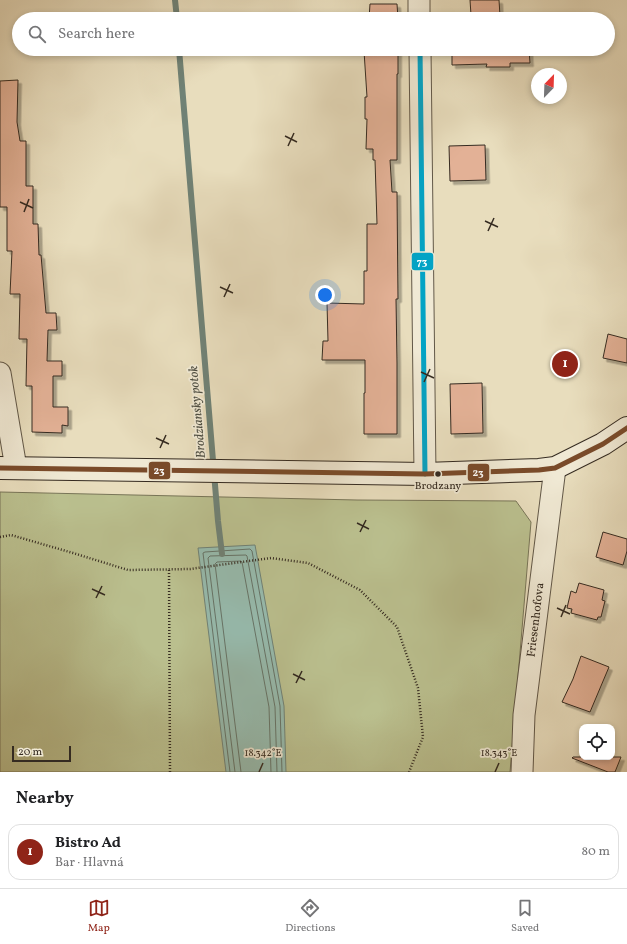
<!DOCTYPE html>
<html lang="en">
<head>
<meta charset="utf-8">
<style>
  body { margin:0; font-family:Vollkorn,serif; background:#f6f6f6; color:#202124 }
  .controls { position:absolute; right:12px; bottom:12px; display:grid; overflow:hidden; border-radius:8px; box-shadow:0 2px 6px #0003 }
  .controls button { width:36px; height:36px; display:grid; place-items:center; padding:0; border:0; border-bottom:1px solid #e0e0e0; background:#fff; color:#202124; font:20px sans-serif }
  .compass { position:absolute; left:531px; top:68px; width:36px; height:36px; border-radius:50%; background:#fff; box-shadow:0 2px 6px #0003; rotate:23deg }
  .scale { position:absolute; left:12px; bottom:10px; width:59px; box-sizing:border-box; padding-left:4px; border:2px solid #352b21; border-top:0; font-size:11px; line-height:14px; white-space:nowrap; color:#352b21; -webkit-text-stroke:3px #f0e9d4; paint-order:stroke }
  .you { position:absolute; left:325px; top:295px; width:14px; height:14px; margin:-10px; border:3px solid #fff; border-radius:50%; background:#1a73e8; box-shadow:0 0 0 6px #1a73e833 }
  .badge { display:grid; place-items:center; width:26px; height:26px; border-radius:50%; background:#8f2418; color:#fff; font-size:13px; font-weight:700 }
  .pin { position:absolute; translate:-50% -50%; border:2px solid #fff; box-shadow:0 1px 4px #0006 }
  .list { margin:0; padding:0; list-style:none }
  h2 { display:flex; justify-content:space-between; align-items:center; height:52px; margin:0; padding:0 16px; font-size:17px }
  h2 small { font-size:13px; font-weight:400; color:#757577 }
  .list li { display:grid; grid-template-columns:26px 1fr auto; gap:12px; align-items:center; box-sizing:border-box; height:56px; margin:0 8px 8px; padding:0 8px; border:1px solid #e0e0e0; border-radius:12px }
  .list b { display:block; font-size:15px; white-space:nowrap }
  .list p { margin:0; font-size:13px; white-space:nowrap; color:#757577 }
  .list em { font-size:13px; font-style:normal; color:#757577 }
  .icon { flex:none; width:22px; height:22px; fill:none; stroke:currentColor; stroke-width:2; stroke-linecap:round; stroke-linejoin:round }
  .map { position:relative; flex:none; width:627px; height:772px; overflow:hidden }
  .search { position:absolute; background:#fff; box-shadow:0 2px 6px #0003; left:12px; right:12px; top:12px; height:44px; display:flex; align-items:center; gap:10px; box-sizing:border-box; padding:0 14px; border-radius:22px; color:#757577; font-size:15px }
  .sheet { height:116px; background:#fff }
  nav { display:flex; justify-content:space-around; align-items:center; box-sizing:border-box; height:56px; border-top:1px solid #e0e0e0; background:#fff; font-size:11px; color:#757577 }
  nav a { display:grid; justify-items:center; gap:2px }
  nav .on { color:#8f2418 }
  .map>svg:first-child { display:block }
  .green { fill:#babf8e; stroke:#787558 }
  .water { fill:#97bcaf; stroke:#708276 }
  .lines { fill:none; stroke-linecap:round; stroke-linejoin:round }
  .shore { stroke:#667468; stroke-width:1 }
  .stream { stroke:#708276; stroke-width:6 }
  .building { fill:#e3b196; stroke:#352b21; filter:url(#shadow) }
  .minor-casing { stroke:#625848; stroke-width:23 }
  .secondary-casing { stroke:#352b21; stroke-width:24 }
  .path { stroke:#352b21; stroke-width:2.5; stroke-dasharray:1 2; stroke-linecap:butt }
  .minor { stroke:#f0e9d4; stroke-width:21 }
  .secondary { stroke:#f0e9d4; stroke-width:22 }
  .bus-1-casing { stroke:#f0e9d4; stroke-width:8 }
  .bus-2-casing { stroke:#f0e9d4; stroke-width:8 }
  .bus-1 { stroke:#03a3c5; stroke-width:5 }
  .bus-2 { stroke:#7a4b2a; stroke-width:5 }
  .ticks { fill:none; stroke:#352b21; stroke-width:1.5 }
  .bus-dot { fill:#352b21; stroke:#f0e9d4; stroke-width:1.5 }
  .labels { text-anchor:middle; dominant-baseline:central; stroke-width:3.5; stroke-linejoin:round; paint-order:stroke }
  .bus-label { font-size:11px; fill:#352b21; stroke:#f0e9d4 }
  .street-label { font-size:12px; fill:#352b21; stroke:#f0e9d4 }
  .water-label { font-size:13px; font-style:italic; fill:#4e4f44; stroke:#f0e9d4 }
  .ticks-label { font-size:10px; text-anchor:middle; fill:#352b21; stroke:#f0e9d4; stroke-width:3.5; stroke-linejoin:round; paint-order:stroke }
  .line-badge { stroke:#f0e9d4; stroke-width:1.5 }
  .badge-label { font-size:11px; text-anchor:middle; font-weight:bold; fill:#fff }
</style>
</head>
<body>
<div class="map">
<svg width="627" height="772" viewBox="0 0 627 772">
  <defs>
    <filter id="shadow"><feDropShadow dx="3.5" dy="3.5" stdDeviation="0" flood-color="#0004"/></filter>
  </defs>
  <rect width="100%" height="100%" fill="#e8ddbd"/>
  <filter id="stains"><feTurbulence type="fractalNoise" baseFrequency=".005" numOctaves="4"/><feColorMatrix values="0 0 0 0 .2 0 0 0 0 .09 0 0 0 0 .02 0 0 0 .5 -.17"/></filter>
  <radialGradient id="worn" r=".72"><stop offset=".6" stop-color="#630" stop-opacity="0"/><stop offset="1" stop-color="#630" stop-opacity=".3"/></radialGradient>
  <path class="green" d="M 0,492 L 357,500 L 516,501 L 531,522 L 510,772 L 0,772 Z"/>
  <path class="water" d="M 255,545 L 284,706 L 286,772 L 226,772 L 198,548 Z"/>
  <g class="lines">
    <path class="shore" d="M 230,772 L 203,553 L 205,552 L 250,549 L 252,551 L 280,706 L 282,772
      M 235,772 L 208,558 L 210,556 L 246,555 L 247,556 L 275,707 L 277,772
      M 241,772 L 215,564 L 217,562 L 241,561 L 242,562 L 269,707 L 271,772"/>
    <path class="stream" d="M 175,0 L 177,19
      M 179,49 L 218,521 L 222,554"/>
  </g>
  <path class="building" d="M 470,0 L 499,0 L 500,16 L 471,15 Z
    M 370,4 L 397,4 L 398,19 L 369,19 Z
    M 369,49 L 398,49 L 398,74 L 397,74 L 397,160 L 390,160 L 392,192 L 397,192 L 398,299 L 396,299 L 397,363 L 397,434 L 364,434 L 364,393 L 365,393 L 365,360 L 322,360 L 323,341 L 328,341 L 327,303 L 364,304 L 364,271 L 367,271 L 367,224 L 377,224 L 375,160 L 373,160 L 373,149 L 366,149 L 367,119 L 365,119 L 365,97 L 367,97 L 364,51 L 369,51 Z
    M 452,49 L 529,49 L 530,63 L 510,63 L 510,67 L 486,67 L 487,64 L 452,65 Z
    M 18,80 L 17,122 L 20,141 L 26,141 L 26,186 L 33,186 L 33,224 L 38,224 L 39,255 L 41,255 L 46,313 L 56,313 L 57,330 L 48,330 L 47,361 L 62,361 L 62,376 L 53,376 L 53,407 L 68,407 L 68,426 L 62,425 L 62,433 L 32,432 L 32,386 L 26,386 L 27,339 L 19,339 L 20,294 L 10,294 L 12,251 L 7,251 L 7,207 L 0,207 L 0,81 Z
    M 485,145 L 486,180 L 450,181 L 449,146 Z
    M 608,334 L 627,339 L 627,363 L 603,358 Z
    M 482,383 L 483,433 L 451,434 L 450,384 Z
    M 603,532 L 627,539 L 627,551 L 623,565 L 596,557 Z
    M 579,583 L 604,590 L 602,600 L 605,601 L 601,617 L 598,617 L 597,620 L 571,613 L 572,609 L 567,608 L 571,591 L 576,593 Z
    M 581,656 L 609,667 L 590,712 L 562,702 L 573,679 Z
    M 573,757 L 621,757 L 615,772 L 608,772 L 572,758 Z"/>
  <g class="lines">
    <defs>
      <path id="minor" d="M 419,0 L 419,19
        M 420,49 L 425,474
        M 0,373 L 16,468
        M 522,772 L 524,715 L 555,468"/>
      <path id="secondary" d="M 0,468 L 425,474 L 539,470 L 555,468 L 603,444 L 627,428"/>
    </defs>
    <use href="#minor" class="minor-casing"/>
    <use href="#secondary" class="secondary-casing"/>
    <path class="path" d="M 0,537 L 11,535 L 73,553 L 128,570 L 190,569 L 271,558 L 308,563 L 360,590 L 397,627 L 418,688 L 423,737 L 409,772
      M 169,570 L 170,772"/>
    <use href="#minor" class="minor"/>
    <use href="#secondary" class="secondary"/>
    <defs>
      <path id="bus-1" d="M 420,49 L 425,474"/>
      <path id="bus-2" d="M 0,468 L 425,474 L 539,470 L 555,468 L 603,444 L 627,428"/>
    </defs>
    <use href="#bus-1" class="bus-1-casing"/>
    <use href="#bus-2" class="bus-2-casing"/>
    <use href="#bus-1" class="bus-1"/>
    <use href="#bus-2" class="bus-2"/>
  </g>
  <path class="ticks" d="M 285,136 L 297,142M 288,146 L 294,133M 20,202 L 33,208M 24,212 L 29,199M 485,221 L 498,227M 488,231 L 494,218M 220,287 L 233,293M 224,297 L 230,284M 421,372 L 434,378M 424,382 L 430,369M 156,438 L 169,444M 160,448 L 166,435M 357,523 L 369,529M 360,532 L 366,520M 92,589 L 105,595M 96,598 L 102,586M 557,608 L 570,614M 561,617 L 566,605M 293,674 L 305,680M 296,683 L 302,671M 259,772 L 263,763M 495,772 L 499,763"/>
  <circle class="bus-dot" cx="438" cy="474" r="3.5"/>
  <g class="labels">
    <g class="bus-label">
      <text x="438" y="486">Brodzany</text>
    </g>
    <g class="street-label">
      <text transform="translate(536 620) rotate(-83)">Friesenhofova</text>
    </g>
    <g class="water-label">
      <text transform="translate(198 412) rotate(-95)">Brodziansky potok</text>
    </g>
  </g>
  <g class="ticks-label">
    <text x="263" y="756">18.342°E</text>
    <text x="499" y="756">18.343°E</text>
  </g>
  <g class="line-badge">
    <rect x="411" y="252" width="23" height="19" rx="4" fill="#03a3c5"/>
    <rect x="148" y="461" width="23" height="19" rx="4" fill="#7a4b2a"/>
    <rect x="467" y="463" width="23" height="19" rx="4" fill="#7a4b2a"/>
  </g>
  <g class="badge-label">
    <text x="422" y="265">73</text>
    <text x="159" y="474">23</text>
    <text x="478" y="476">23</text>
  </g>
  <rect width="100%" height="100%" filter="url(#stains)"/>
  <rect width="100%" height="100%" fill="url(#worn)"/>
</svg>
<div class="controls">
<button><svg class="icon" aria-label="locate" viewBox="0 0 24 24"><circle cx="12" cy="12" r="6"/><path d="M12 2v4M12 18v4M2 12h4M18 12h4"/></svg></button>
</div>
<svg class="compass" viewBox="-18 -18 36 36"><path d="M0-13l5 13h-10z" fill="#e53935"/><path d="M0 13l5-13h-10z" fill="#757577"/></svg>
<div class="scale">20 m</div>
<div class="you"></div>
<div class="pin badge" style="left:565px;top:364px">1</div>
<div class="search"><svg class="icon" aria-label="search" viewBox="0 0 24 24"><circle cx="10" cy="10" r="6"/><path d="M15 15l6 6"/></svg>Search here</div>
</div>
<section class="sheet">
<h2>Nearby<small></small></h2>
<ul class="list">
<li><span class="badge">1</span><div><b>Bistro Ad</b><p>Bar · Hlavná</p></div><em>80 m</em></li>
</ul>
</section>
<nav>
<a class="on"><svg class="icon" aria-label="map" viewBox="0 0 24 24"><path d="M3 6l6-2 6 2 6-2v14l-6 2-6-2-6 2zM9 4v14M15 6v14"/></svg>Map</a>
<a><svg class="icon" aria-label="directions" viewBox="0 0 24 24"><path d="M12 3l9 9-9 9-9-9zM9 14v-3h6M13 9l2 2-2 2"/></svg>Directions</a>
<a><svg class="icon" aria-label="saved" viewBox="0 0 24 24"><path d="M7 4h10v16l-5-4-5 4z"/></svg>Saved</a>
</nav>
</body>
</html>
